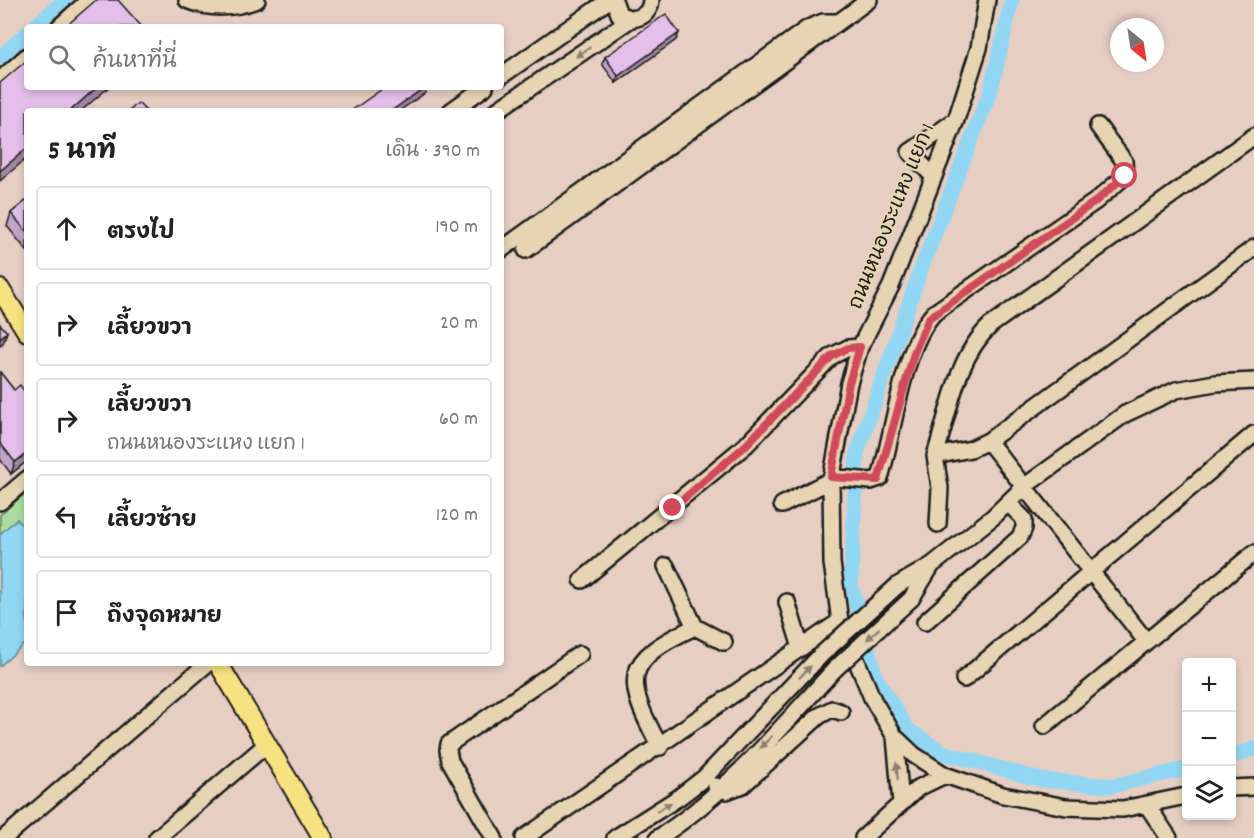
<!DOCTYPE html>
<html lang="th">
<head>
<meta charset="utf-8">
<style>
  body { margin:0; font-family:Dekko,"Playpen Sans Thai",sans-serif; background:#f6f6f6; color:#222 }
  .controls { position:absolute; right:18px; bottom:18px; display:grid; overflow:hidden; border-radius:6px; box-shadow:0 3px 9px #0003 }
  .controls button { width:54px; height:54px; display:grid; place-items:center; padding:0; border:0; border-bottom:2px solid #e0e0e0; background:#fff; color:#222; font:30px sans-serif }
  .compass { position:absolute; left:1110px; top:18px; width:54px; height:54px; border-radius:50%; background:#fff; box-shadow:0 3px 9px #0003; rotate:150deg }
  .stop { position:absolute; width:18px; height:18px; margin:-14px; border:4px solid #d1495b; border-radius:50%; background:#fff }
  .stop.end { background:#d1495b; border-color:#fff; box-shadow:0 2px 6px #0008 }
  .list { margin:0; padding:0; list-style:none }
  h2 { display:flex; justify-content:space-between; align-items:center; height:78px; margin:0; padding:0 24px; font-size:26px }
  h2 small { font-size:20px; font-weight:400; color:#767676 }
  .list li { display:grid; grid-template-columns:39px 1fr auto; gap:18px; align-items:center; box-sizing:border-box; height:84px; margin:0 12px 12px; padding:0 12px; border:2px solid #e0e0e0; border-radius:6px }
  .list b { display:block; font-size:22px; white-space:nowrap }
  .list p { margin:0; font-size:20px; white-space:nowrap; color:#767676 }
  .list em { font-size:20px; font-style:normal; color:#767676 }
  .icon { flex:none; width:33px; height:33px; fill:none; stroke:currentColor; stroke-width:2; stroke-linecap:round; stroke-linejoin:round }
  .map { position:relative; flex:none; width:1254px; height:838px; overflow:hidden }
  .search { position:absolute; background:#fff; box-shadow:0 3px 9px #0003; left:24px; top:24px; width:480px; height:66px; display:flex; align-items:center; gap:15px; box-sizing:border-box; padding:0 21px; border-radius:6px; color:#767676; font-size:22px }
  .panel { position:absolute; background:#fff; box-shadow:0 3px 9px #0003; left:24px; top:108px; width:480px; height:558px; border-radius:6px }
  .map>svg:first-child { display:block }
  .green { fill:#abdc9d; stroke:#647c5c; stroke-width:1.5 }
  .water { fill:#91d7f3; stroke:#628c9d; stroke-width:1.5 }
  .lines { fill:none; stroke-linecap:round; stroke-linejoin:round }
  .canal { stroke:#91d7f3; stroke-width:15 }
  .minor-casing { stroke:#1c1c1c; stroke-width:20 }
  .major-casing { stroke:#1c1c1c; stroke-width:22 }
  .minor { stroke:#e7d4b2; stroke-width:15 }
  .major { stroke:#f7e281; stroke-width:18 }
  .minor-bridge-casing { stroke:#1c1c1c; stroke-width:20; stroke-linecap:butt }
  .minor-bridge { stroke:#e7d4b2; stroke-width:15 }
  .wall { fill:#c3a4c9; stroke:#1c1c1c; stroke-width:1.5 }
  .shaded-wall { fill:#9f86a4; stroke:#1c1c1c; stroke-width:1.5 }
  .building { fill:#e3bfea; stroke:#1c1c1c; stroke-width:1.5 }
  .oneway { fill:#8c816e }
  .route { stroke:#d1495b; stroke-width:8 }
  .labels { text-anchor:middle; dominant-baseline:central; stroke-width:4.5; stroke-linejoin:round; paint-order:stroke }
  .street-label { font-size:20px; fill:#1c1c1c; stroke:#e7d4b2 }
</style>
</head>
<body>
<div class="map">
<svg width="1254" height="838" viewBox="0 0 1254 838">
  <rect width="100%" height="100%" fill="#e6cec3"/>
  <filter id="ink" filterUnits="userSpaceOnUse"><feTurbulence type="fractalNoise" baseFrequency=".0167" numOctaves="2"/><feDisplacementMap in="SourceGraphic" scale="12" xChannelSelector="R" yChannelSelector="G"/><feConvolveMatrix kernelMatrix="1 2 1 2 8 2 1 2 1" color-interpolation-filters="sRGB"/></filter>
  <g filter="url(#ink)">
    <path class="green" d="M 27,492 L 27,532 L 17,519 L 0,534 L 0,515 Z"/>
    <path class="water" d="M 17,519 L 27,532 L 27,642 L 0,666 L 0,534 Z"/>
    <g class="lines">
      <path class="canal" d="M 1012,0 L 991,89 L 921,269 L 857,453 L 851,585 L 876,678 L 907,729 L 942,752 L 1041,780 L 1111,786 L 1186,769
        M 34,27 L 65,0
        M 0,57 L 27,33
        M 1232,756 L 1254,749"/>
      <defs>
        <path id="minor" d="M 187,0 C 211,10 233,9 257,0
          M 614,0 L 619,14 L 631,19 C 643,18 650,12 651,0
          M 987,0 L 979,48 L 956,120 L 891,286 L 860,347 L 849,383 L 831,480 L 832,563 L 840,621 L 873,700 L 895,737 L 914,755 L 945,775 L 1003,795 L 1066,807 L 1123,809 L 1186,796
          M 59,27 L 89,0
          M 501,76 L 609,0
          M 0,80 L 27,56
          M 451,111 L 485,87
          M 496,111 L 631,19
          M 1254,136 L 991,325 C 956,357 949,412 935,456 L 971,449 L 988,441 L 1254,248
          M 933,176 L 910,152 L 956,120
          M 501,250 L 808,28 L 823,22 L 836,22
          M 526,250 L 869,0
          M 988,441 L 1146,641
          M 935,456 L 940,488 L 938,524
          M 831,477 L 871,481 L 880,478 C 894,432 902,348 934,313 L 1096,201 L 1125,176 L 1124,161 L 1098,126
          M 0,502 L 27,479
          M 782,505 L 831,480
          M 582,580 L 746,445 L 832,356 L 848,348 L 860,347
          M 898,585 L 932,565 L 993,517 L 1025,486 L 1125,414 L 1176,390 L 1215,383 L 1254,381
          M 911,599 L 930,568
          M 787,602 L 801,648
          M 925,622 L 1020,537 L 1024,528 L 1024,519 L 1008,503
          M 695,627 L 724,642
          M 964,679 L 1254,434
          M 1044,726 L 1254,553
          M 895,737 L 901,803
          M 660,747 C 624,679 621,661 695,627 L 666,566
          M 716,786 L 727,791 L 743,785 L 819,716 L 832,709 L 841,712
          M 1232,788 L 1254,787
          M 1147,805 L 1169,838
          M 4,838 L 208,663
          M 157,838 L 267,744
          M 494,838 L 450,761 L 448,750 L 449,744 L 580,654
          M 524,838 L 840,621
          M 615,838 L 678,798 L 704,778 L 822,654
          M 658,838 C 727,794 780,728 835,669
          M 863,838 L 918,788 L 945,775"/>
        <path id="major" d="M 0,289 L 27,332
          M 218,663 L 323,838"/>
      </defs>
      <use href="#minor" class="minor-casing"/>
      <use href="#major" class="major-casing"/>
      <use href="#minor" class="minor"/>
      <use href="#major" class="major"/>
      <defs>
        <path id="minor-bridge" d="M 822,654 L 898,585
          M 835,669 L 911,599"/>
      </defs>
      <use href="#minor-bridge" class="minor-bridge-casing"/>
      <use href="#minor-bridge" class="minor-bridge"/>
    </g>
    <path class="wall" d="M 676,40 L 616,83 L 602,64 L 605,57 Z
      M 27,200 L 27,251 L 7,226 L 11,213 Z
      M 0,372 L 14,390 L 27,395 L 27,461 L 11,474 L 0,459 Z"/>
    <path class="shaded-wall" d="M 679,33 L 676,40 L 616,83 L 618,76 Z
      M 97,87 L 109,87 L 81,111 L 70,111 Z
      M 425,87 L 427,87 L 425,93 L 399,111 L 391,111 Z
      M 27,148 L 27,158 L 0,181 L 0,171 Z
      M 7,332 L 3,343 L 0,346 L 0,338 Z
      M 27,453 L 27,461 L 11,474 L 15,462 Z"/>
    <path class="building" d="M 96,0 L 118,0 L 142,27 L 65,27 Z
      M 666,14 L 679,33 L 618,76 L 605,57 Z
      M 27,60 L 27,87 L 97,87 L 70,111 L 27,111 L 27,148 L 0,171 L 0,83 Z
      M 385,87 L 425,87 L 391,111 L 351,111 Z
      M 138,103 L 146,111 L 129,111 Z
      M 27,200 L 27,232 L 11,213 Z
      M 0,324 L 7,332 L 0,338 Z
      M 0,372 L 14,390 L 20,385 L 27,395 L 27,453 L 15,462 L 0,443 Z"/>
    <defs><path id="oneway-solid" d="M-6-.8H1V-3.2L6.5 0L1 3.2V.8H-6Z" transform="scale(1.5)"/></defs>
    <g class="oneway">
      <use href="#oneway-solid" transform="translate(583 52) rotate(146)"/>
      <use href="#oneway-solid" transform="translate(873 634) rotate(137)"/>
      <use href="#oneway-solid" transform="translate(805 672) rotate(-46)"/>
      <use href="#oneway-solid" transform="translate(766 742) rotate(134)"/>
      <use href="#oneway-solid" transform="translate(897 771) rotate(-95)"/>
      <use href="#oneway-solid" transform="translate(664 807) rotate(-32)"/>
    </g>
  </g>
  <g class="lines" filter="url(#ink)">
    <path class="route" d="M 673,508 L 746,445 L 832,356 L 848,348 L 860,347 L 849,383 L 831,477 L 878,480 L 914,353 L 929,318 L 1096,201 L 1125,176"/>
  </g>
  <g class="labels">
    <g class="street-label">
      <text transform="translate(893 217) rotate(-68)">ถนนหนองระแหง แยก 1</text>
    </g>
  </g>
</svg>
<div class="controls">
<button>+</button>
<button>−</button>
<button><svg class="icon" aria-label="layers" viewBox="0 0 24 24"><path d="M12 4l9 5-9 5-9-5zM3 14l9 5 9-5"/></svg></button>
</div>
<svg class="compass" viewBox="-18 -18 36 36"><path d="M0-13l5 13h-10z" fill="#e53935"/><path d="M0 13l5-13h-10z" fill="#767676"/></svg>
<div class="stop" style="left:1125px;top:176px"></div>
<div class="stop end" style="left:673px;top:508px"></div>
<div class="search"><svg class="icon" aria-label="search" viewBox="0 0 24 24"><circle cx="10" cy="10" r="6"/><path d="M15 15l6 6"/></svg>ค้นหาที่นี่</div>
<section class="panel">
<h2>5 นาที<small>เดิน · 390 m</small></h2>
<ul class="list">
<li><svg class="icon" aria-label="ahead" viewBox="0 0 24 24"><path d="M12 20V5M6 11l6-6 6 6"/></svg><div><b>ตรงไป</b></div><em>190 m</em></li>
<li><svg class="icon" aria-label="right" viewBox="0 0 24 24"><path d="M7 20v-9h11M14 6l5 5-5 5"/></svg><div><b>เลี้ยวขวา</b></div><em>20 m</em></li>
<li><svg class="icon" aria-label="right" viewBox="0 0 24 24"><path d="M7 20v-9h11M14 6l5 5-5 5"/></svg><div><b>เลี้ยวขวา</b><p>ถนนหนองระแหง แยก 1</p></div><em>60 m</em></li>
<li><svg class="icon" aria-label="left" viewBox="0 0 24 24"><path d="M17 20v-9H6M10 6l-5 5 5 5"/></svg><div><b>เลี้ยวซ้าย</b></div><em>120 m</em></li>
<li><svg class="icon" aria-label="arrive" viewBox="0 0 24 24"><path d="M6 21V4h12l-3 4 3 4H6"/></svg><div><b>ถึงจุดหมาย</b></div></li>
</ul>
</section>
</div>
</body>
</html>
